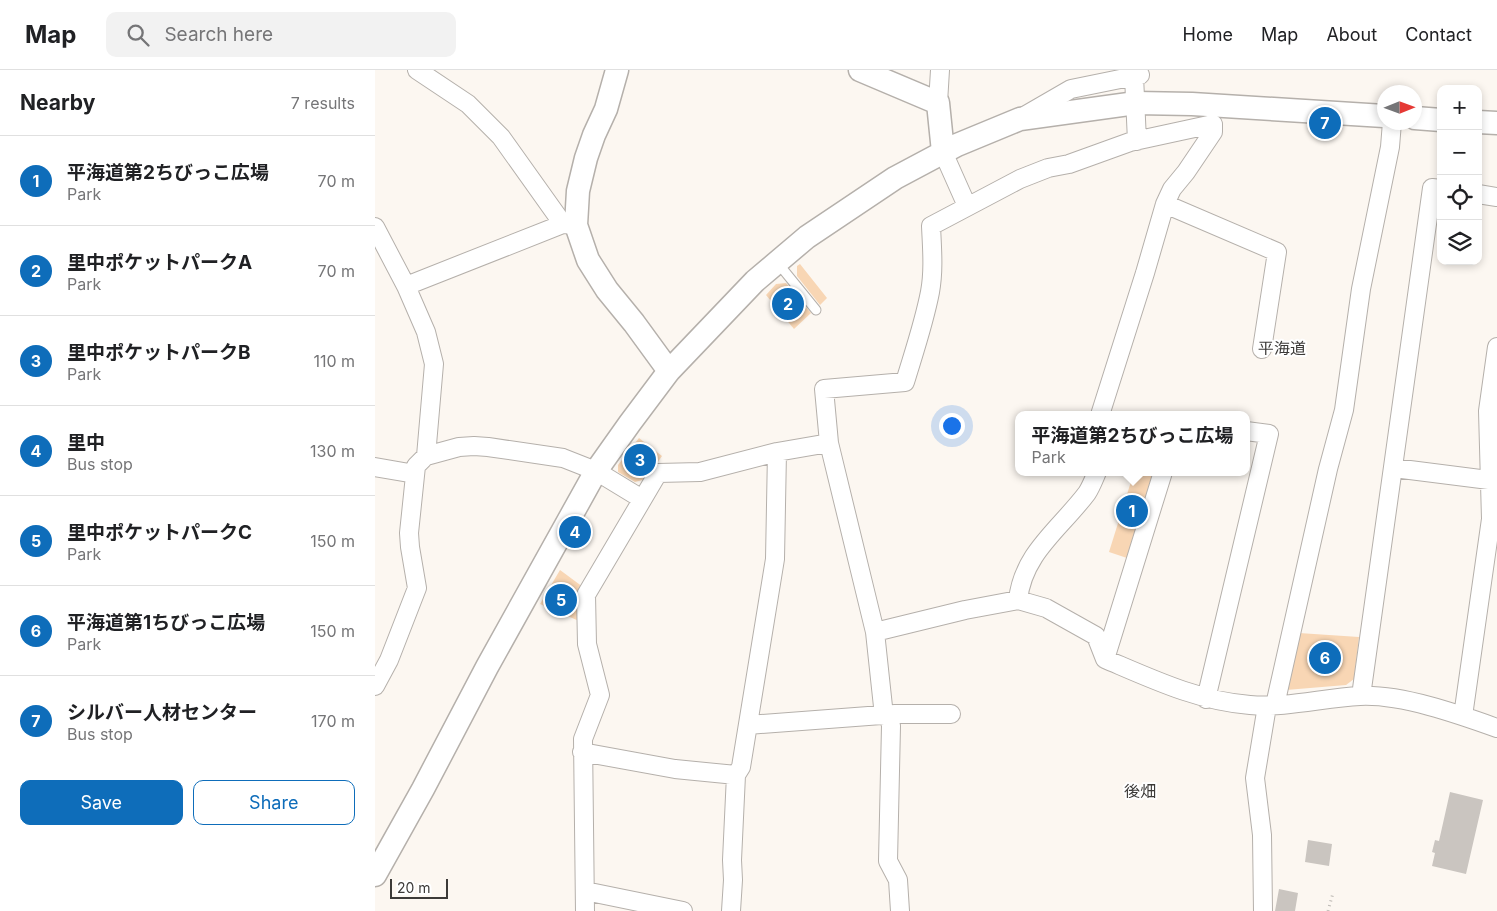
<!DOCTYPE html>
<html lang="en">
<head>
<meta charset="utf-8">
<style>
  body { margin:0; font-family:Inter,"Noto Sans JP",sans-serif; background:#f2f2f2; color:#202124 }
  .controls { position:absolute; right:15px; top:15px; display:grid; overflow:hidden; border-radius:10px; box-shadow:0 2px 8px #0003 }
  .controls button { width:45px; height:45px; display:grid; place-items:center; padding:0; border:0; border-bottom:1px solid #e0e0e0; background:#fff; color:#202124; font:25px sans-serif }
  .compass { position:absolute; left:1002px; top:15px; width:45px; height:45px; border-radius:50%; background:#fff; box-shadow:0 2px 8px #0003; rotate:89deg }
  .scale { position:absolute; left:15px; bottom:12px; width:58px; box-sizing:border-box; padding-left:5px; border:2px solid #3c3a38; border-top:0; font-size:14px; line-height:18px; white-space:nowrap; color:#3c3a38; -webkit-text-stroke:4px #fff; paint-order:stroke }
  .you { position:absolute; left:576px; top:355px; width:18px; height:18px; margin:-12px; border:4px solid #fff; border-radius:50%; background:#1a73e8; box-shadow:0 0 0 8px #1a73e833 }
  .badge { display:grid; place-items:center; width:32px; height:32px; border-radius:50%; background:#0e6dba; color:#fff; font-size:16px; font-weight:700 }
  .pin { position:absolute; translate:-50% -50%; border:2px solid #fff; box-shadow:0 1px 5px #0006 }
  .popup { position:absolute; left:640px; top:341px; width:235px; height:65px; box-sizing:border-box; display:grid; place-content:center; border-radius:10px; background:#fff; filter:drop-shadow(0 1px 4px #0005); font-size:16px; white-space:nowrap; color:#757577 }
  .popup b { font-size:19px; color:#202124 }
  .popup::after { content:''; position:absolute; left:50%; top:100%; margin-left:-10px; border:10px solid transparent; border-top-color:#fff }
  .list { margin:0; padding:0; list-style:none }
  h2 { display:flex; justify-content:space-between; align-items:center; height:65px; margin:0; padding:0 20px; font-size:21px }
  h2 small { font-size:16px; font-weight:400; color:#757577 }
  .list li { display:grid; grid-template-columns:32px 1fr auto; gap:15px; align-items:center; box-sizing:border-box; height:90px; padding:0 20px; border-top:1px solid #e0e0e0 }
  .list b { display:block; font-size:19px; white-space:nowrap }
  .list p { margin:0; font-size:16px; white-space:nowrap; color:#757577 }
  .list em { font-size:16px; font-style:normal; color:#757577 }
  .actions { display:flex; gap:10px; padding:15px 20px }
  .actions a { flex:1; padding:11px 0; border:1px solid #0e6dba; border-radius:10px; text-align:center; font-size:18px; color:#0e6dba }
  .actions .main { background:#0e6dba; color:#fff }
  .icon { flex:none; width:28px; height:28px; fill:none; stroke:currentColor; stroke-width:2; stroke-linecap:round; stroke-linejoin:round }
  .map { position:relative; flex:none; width:1122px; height:841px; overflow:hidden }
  header { display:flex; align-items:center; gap:30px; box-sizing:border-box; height:70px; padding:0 25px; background:#fff; border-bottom:1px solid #e0e0e0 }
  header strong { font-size:24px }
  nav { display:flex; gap:28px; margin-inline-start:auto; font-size:18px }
  .search { width:350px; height:45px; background:#f2f2f2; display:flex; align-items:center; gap:12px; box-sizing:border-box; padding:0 18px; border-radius:10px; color:#757577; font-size:19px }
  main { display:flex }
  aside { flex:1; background:#fff }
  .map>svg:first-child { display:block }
  .green { fill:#f8d6b4 }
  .building { fill:#cac5c0 }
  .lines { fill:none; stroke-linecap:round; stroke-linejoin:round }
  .service-casing { stroke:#b5b0ab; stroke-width:11 }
  .minor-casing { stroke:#b5b0ab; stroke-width:20 }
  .tertiary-casing { stroke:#b5b0ab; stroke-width:25 }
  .path { stroke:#bcb8b3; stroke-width:3; stroke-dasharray:1 4; stroke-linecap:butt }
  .service { stroke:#fff; stroke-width:9 }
  .minor { stroke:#fff; stroke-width:18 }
  .tertiary { stroke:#fff; stroke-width:22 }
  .labels { text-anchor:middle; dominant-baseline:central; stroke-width:4; stroke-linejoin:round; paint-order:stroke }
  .quarter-label { font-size:16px; fill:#3c3a38; stroke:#fff }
</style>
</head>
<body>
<header>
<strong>Map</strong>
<div class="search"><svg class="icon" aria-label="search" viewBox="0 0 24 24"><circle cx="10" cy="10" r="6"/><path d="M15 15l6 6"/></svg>Search here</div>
<nav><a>Home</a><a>Map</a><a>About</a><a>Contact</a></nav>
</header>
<main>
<aside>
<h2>Nearby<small>7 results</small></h2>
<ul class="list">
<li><span class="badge">1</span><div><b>平海道第2ちびっこ広場</b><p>Park</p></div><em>70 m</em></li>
<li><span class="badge">2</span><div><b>里中ポケットパークA</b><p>Park</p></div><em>70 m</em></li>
<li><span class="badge">3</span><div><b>里中ポケットパークB</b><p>Park</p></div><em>110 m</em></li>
<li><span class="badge">4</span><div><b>里中</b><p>Bus stop</p></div><em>130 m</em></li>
<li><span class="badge">5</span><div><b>里中ポケットパークC</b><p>Park</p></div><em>150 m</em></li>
<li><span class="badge">6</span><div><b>平海道第1ちびっこ広場</b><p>Park</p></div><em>150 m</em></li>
<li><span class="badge">7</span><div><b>シルバー人材センター</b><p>Bus stop</p></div><em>170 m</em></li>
</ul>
<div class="actions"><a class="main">Save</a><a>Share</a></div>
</aside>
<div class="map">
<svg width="1122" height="841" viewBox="0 0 1122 841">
  <rect width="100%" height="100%" fill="#fcf7f1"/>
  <path class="green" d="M 425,194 L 452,228 L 445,235 L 422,206 L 422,196 Z
    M 411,213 L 436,243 L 419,259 L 391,225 L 401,214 Z
    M 264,368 L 287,386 L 271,409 L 260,412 L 243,402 L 243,395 Z
    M 759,402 L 778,402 L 752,488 L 734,482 Z
    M 185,500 L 208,517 L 204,551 L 165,534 Z
    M 924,563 L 984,567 L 979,609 L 971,615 L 911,620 Z"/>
  <path class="building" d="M 1075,722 L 1108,730 L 1091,804 L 1057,796 L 1060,783 L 1057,782 L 1060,770 L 1064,771 Z
    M 933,770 L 957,774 L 954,796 L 930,792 Z
    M 904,819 L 923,823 L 920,841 L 900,841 Z"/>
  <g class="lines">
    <defs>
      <path id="service" d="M 402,192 L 441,240"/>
      <path id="minor" d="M 42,0 L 93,34 L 126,67 L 188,154 L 201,155
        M 759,6 L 762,71
        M 563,33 L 565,0
        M 651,45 L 696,19 L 765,5
        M 568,82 L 592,136
        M 1103,124 L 1122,127
        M 790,134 L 902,182 L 887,279
        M 0,157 L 31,216 L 51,262 L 59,294 L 51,386
        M 31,216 L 188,154
        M 0,397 L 40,404
        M 1019,398 L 1122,411
        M 643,530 C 648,483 685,459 712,423 C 716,417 719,409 722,402
        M 500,562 L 590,540 L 643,530 L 671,538 L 721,566 L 730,589 C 777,609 823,631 875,635 C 911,638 948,628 985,626 C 1026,624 1083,644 1122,658
        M 730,589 L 788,402
        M 0,616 L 14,590 L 42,518 L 35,477 L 34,463 L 41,396 L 51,386 L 84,377 L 99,376 L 113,377 L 188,388 L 221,401 L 267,429
        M 986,626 L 1057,118 L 1066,119
        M 831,629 L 894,364 L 871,361
        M 900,635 L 953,399 L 969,340 L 986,219 L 1015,77 L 1017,52
        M 514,645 L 516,656 L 513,791 L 523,810 L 525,841
        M 509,646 L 500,562 L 454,373 L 449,319 L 530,312 C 539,282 549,253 555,222 C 559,200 557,178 556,156 L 645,109 L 673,98 L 694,94 L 755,72 L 838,54 L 838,62 L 811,102 L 797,119 L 790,134 L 770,203 L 725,345
        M 1088,646 L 1116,449 L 1113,341 L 1122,277
        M 373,655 L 520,644 L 576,644
        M 207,682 L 300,699 L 361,705
        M 210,821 L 308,841
        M 210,841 L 208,669 L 225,625 L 212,574 L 211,525 L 283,403 L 325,402 L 402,382 L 454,373
        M 356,841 L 358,810 L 357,790 L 361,705 L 366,697 L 400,489 L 402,382
        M 888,841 L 887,765 L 880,708 L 892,636"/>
      <path id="tertiary" d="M 242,0 L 231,39 L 219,65 L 211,88 L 203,121 L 201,155 L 213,190 L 232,220 L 259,253 L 294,301
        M 485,0 L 563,33 L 568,82
        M 1040,48 L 1066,50
        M 1103,52 L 1122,53
        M 0,805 L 48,719 L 112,597 L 221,401 L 255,353 L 294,301 L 380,211 L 432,167 L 520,108 L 582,75 L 645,49 L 761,33 L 817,34 L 1009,46"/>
    </defs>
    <use href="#service" class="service-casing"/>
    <use href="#minor" class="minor-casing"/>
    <use href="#tertiary" class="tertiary-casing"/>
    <path class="path" d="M 953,841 L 958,823"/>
    <use href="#service" class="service"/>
    <use href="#minor" class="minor"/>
    <use href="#tertiary" class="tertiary"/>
  </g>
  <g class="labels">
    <g class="quarter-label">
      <text x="907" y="278">平海道</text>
      <text x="765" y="721">後畑</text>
    </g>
  </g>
</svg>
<div class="controls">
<button>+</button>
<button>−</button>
<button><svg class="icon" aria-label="locate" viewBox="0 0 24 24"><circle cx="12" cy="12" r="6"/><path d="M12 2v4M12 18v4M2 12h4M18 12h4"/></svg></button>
<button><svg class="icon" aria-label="layers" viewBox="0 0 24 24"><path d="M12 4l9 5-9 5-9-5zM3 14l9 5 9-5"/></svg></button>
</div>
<svg class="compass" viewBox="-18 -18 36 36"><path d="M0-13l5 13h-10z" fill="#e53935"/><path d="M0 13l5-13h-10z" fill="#757577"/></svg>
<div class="scale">20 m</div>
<div class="you"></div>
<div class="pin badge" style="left:757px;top:441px">1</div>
<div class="popup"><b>平海道第2ちびっこ広場</b>Park</div>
<div class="pin badge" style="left:413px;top:234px">2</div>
<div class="pin badge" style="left:265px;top:390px">3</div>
<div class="pin badge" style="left:200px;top:462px">4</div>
<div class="pin badge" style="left:186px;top:530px">5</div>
<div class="pin badge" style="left:950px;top:588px">6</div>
<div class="pin badge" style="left:950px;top:53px">7</div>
</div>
</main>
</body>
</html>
